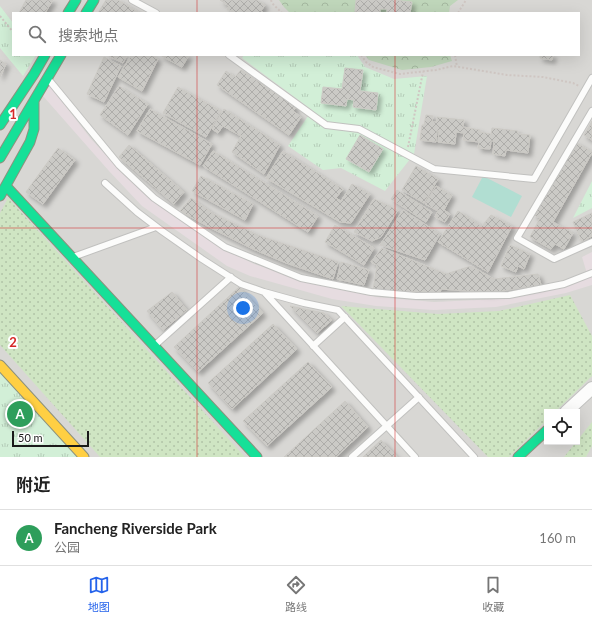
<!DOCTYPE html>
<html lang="zh">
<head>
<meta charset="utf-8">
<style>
  body { margin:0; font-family:Lato,"Noto Sans SC",sans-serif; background:#f6f6f6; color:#222 }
  .controls { position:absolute; right:12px; bottom:12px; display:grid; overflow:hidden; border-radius:0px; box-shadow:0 4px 16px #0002 }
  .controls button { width:36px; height:36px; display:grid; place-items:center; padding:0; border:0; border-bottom:1px solid #e0e0e0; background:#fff; color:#222; font:20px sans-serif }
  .scale { position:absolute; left:12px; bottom:10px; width:77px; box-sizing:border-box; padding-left:4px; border:2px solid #1a1a1a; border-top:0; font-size:11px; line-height:14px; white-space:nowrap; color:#1a1a1a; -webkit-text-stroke:3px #fff; paint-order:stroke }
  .you { position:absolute; left:243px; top:308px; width:14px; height:14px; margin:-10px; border:3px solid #fff; border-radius:50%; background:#1a73e8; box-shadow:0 0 0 6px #1a73e833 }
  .badge { display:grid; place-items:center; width:26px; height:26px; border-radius:50%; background:#2563eb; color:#fff; font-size:13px; font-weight:700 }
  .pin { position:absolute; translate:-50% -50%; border:2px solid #fff; box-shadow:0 1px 4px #0006 }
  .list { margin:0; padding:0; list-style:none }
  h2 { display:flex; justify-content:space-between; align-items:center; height:52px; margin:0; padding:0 16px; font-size:17px }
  h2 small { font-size:13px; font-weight:400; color:#767676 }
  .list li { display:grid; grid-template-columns:26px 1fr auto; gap:12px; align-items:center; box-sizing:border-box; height:56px; padding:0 16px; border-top:1px solid #e0e0e0 }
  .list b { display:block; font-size:15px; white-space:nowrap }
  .list p { margin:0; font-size:13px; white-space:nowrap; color:#767676 }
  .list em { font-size:13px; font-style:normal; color:#767676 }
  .icon { flex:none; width:22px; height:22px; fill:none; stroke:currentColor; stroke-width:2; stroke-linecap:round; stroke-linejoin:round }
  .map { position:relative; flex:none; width:592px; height:457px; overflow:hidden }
  .search { position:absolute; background:#fff; box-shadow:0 4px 16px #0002; left:12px; right:12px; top:12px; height:44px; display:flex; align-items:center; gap:10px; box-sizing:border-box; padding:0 14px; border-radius:0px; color:#767676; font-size:15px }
  .sheet { height:108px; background:#fff }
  nav { display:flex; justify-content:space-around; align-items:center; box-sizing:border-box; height:56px; border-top:1px solid #e0e0e0; background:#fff; font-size:11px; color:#767676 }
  nav a { display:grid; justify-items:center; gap:2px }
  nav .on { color:#2563eb }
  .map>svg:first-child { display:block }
  .residential { fill:#d8d7d4; fill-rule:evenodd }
  .industrial { fill:#e6dce0 }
  .grass { fill:url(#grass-dots) }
  .forest { fill:url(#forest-crowns) }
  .park { fill:url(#park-tufts) }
  .pitch { fill:#b1ded2 }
  .building { fill:url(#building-cross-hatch); stroke:#cccac5; filter:url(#shadow) }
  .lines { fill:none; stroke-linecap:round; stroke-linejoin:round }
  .lane-casing { stroke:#c1c1bf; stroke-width:8 }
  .street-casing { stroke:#c1c1bf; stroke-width:14 }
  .fast-casing { stroke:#8c917d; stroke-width:11 }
  .slow-casing { stroke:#8c917d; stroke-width:11 }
  .path { stroke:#cfc6c2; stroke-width:2; stroke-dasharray:2 2; stroke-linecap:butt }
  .lane { stroke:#fcfcfb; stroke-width:6 }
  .street { stroke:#fcfcfb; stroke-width:12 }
  .fast { stroke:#16e098; stroke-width:9 }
  .slow { stroke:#ffcf43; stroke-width:9 }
  .grid { fill:none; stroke:#d62828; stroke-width:1; stroke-opacity:0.55 }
  .grid-label { font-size:13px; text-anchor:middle; font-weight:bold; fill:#d62828; stroke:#fff; stroke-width:4; stroke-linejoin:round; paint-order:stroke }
</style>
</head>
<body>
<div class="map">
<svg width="592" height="457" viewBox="0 0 592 457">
  <defs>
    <pattern id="grass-dots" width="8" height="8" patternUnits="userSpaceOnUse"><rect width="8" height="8" fill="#cfe5c3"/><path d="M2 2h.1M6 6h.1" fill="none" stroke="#b1c4a7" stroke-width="1.8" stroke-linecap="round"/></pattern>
    <pattern id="forest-crowns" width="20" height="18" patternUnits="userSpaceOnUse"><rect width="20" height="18" fill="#bfd6ba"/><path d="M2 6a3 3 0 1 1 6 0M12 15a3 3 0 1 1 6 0" fill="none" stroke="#a4b79f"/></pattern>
    <pattern id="park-tufts" width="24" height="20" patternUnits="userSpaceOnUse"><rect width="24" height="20" fill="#d2efd7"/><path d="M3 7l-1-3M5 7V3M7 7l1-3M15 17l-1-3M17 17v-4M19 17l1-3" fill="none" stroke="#b4ccb8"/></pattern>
    <pattern id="building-cross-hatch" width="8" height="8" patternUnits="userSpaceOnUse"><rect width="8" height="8" fill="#cbcac6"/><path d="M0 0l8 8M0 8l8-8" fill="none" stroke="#aeadaa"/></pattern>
    <filter id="shadow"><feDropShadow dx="3.5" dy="3.5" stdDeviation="2" flood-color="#0004"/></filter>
  </defs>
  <rect width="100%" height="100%" fill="#e9e8e3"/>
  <path class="residential" d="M 0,0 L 592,0 L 592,457 L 79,457 L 0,371 ZM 13,13 L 579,13 L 579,55 L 13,55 ZM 547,412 L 577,412 L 577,442 L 547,442 Z"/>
  <path class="industrial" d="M 49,85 L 91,139 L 117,167 L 149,198 L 228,251 L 254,264 L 333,288 L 377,297 L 434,302 L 498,299 L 565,287 L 588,277 L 582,257 L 592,252 L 592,285 L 566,293 L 496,307 L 434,310 L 376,306 L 332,299 L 250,276 L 227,266 L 142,206 L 109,171 L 36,88 Z"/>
  <path class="grass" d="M 8,198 L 245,457 L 100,457 L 0,345 L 0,213 Z
    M 570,295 L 592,336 L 592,376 L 555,412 L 547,412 L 547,420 L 509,457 L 488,457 L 341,306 L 438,314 L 499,311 Z
    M 592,422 L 592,446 L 586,457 L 564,457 Z"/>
  <path class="forest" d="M 279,0 L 458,0 L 450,6 L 449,13 L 290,13 L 284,7 Z
    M 365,55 L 450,55 L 452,61 L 431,67 L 402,70 L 369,60 Z"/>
  <path class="park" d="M 0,6 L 13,23 L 13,55 L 36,55 L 23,76 L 0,48 Z
    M 244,55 L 357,55 L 365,67 L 394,79 L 427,76 L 414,154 L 385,191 L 341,168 L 323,170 L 288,146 L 312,110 L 242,58 Z
    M 592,181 L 592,208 L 573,218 Z
    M 0,371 L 79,457 L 0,457 Z"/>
  <path class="pitch" d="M 483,176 L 522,196 L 511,217 L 472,197 Z"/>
  <path class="building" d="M 26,0 L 53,0 L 45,13 L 19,13 Z
    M 106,0 L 118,0 L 140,13 L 98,13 Z
    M 220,0 L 257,0 L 265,5 L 261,11 L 264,13 L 241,13 L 240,12 L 234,13 L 227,9 L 229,6 Z
    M 356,0 L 394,0 L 412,2 L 410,13 L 387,13 L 387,9 L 380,9 L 380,13 L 355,12 Z
    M 107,55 L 127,55 L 123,63 Z
    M 131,55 L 151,55 L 158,59 L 142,91 L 118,77 Z
    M 160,55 L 189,55 L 182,67 Z
    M 540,55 L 553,55 L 552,60 L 540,58 Z
    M 104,57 L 121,66 L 104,102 L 87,94 Z
    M 0,60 L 6,64 L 0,77 Z
    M 345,68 L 363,70 L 360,91 L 378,93 L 376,110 L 353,107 L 354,100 L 347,99 L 346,106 L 321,103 L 323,87 L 342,89 Z
    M 241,70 L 296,107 L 293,111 L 301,117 L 289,135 L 217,85 L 226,71 L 235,77 Z
    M 119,86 L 148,104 L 128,135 L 100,115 Z
    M 178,87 L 221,111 L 206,137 L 163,113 Z
    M 150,109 L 212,144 L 200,165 L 137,131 Z
    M 224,109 L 280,145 L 264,174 L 232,152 L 241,136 L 223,126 L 218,133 L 212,129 Z
    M 426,115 L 433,116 L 432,122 L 437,122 L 437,117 L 464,120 L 463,127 L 480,130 L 480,132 L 491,134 L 492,128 L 518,131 L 518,134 L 530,135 L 528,153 L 506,150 L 505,156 L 493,154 L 494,141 L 491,141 L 490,149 L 478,148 L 479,142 L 463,140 L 464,133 L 456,132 L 455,144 L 438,142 L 439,131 L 437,131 L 436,142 L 420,140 L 422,125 L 424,125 Z
    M 592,121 L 592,140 L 584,135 Z
    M 360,135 L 383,149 L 369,172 L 346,159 Z
    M 575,142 L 592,152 L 592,153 L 553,222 L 573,233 L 564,249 L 555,244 L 551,249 L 530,237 L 540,218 L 534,215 Z
    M 129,145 L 184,192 L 174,204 L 119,157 Z
    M 58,148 L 75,160 L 43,204 L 26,192 Z
    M 213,151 L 318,216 L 308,232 L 203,166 Z
    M 283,151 L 343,189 L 336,198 L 341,201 L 352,184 L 370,194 L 351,223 L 340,222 L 266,178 Z
    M 416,166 L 438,179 L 424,203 L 402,190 Z
    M 201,176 L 253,204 L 245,220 L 192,191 Z
    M 436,186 L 452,195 L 444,210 L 450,214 L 445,222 L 435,217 L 438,211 L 425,204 Z
    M 397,190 L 432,212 L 426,222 L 391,199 Z
    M 191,198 L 214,214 L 260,236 L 338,262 L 333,279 L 286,263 L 253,249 L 211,228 L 180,211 Z
    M 374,199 L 398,210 L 381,237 L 372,241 L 354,232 Z
    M 403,210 L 440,234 L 425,260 L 380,245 Z
    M 458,211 L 482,226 L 491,215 L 512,226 L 488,272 L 438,242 Z
    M 592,213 L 592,236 L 582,242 L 573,222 Z
    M 335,225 L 374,248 L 364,265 L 325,242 Z
    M 510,245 L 530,254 L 524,269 L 518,266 L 516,272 L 501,266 Z
    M 382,248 L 446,274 L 471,266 L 494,279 L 538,274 L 541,285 L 489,293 L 441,289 L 440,293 L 373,290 L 377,265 L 371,262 Z
    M 341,262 L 369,270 L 364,285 L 337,279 Z
    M 239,287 L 263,313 L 198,372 L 174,347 Z
    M 172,292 L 187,310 L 163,330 L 147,311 Z
    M 290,306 L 324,313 L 332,320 L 317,333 Z
    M 273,324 L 297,349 L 232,409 L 208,383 Z
    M 308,362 L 332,387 L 267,446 L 243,421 Z
    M 345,401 L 368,427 L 336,457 L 284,457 Z
    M 381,440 L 397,457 L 363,457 Z"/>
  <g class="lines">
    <defs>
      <path id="lane" d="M 132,0 L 156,13
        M 229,55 L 326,125 L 359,129 L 434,169 L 534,179 L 592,78
        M 49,80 L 119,165 L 154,198 L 225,247 L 301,278 L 371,292 L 416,296 L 509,295 L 564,284 L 592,273
        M 592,111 L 517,238 L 554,259 L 592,242
        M 105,183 L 137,212 L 162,231 L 202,259 L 241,284 L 264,292 L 304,303 L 338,310 L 474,457
        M 73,257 L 156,227
        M 265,293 L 415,457
        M 154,346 L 231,277
        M 313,346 L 345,317
        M 352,457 L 419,397"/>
      <path id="street" d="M 566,412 L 592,388"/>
      <path id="fast" d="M 68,13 L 76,0
        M 86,13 L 94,0
        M 0,125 L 34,74 L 45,55
        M 0,158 L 61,55
        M 6,186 L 257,457
        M 0,196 L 30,142 L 34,129 L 34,102
        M 518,457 L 547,430"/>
      <path id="slow" d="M 0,365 L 84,457"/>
    </defs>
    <use href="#lane" class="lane-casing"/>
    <use href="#street" class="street-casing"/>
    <use href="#fast" class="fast-casing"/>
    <use href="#slow" class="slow-casing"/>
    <path class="path" d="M 271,0 L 272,3 L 282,13
      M 458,13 L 466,0
      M 0,16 L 13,32
      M 361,55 L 366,62 L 373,67 L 400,74 L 436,70 L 453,66 L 507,75 L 543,77 L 573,83 L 579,86
      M 455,55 L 457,67
      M 408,147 L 423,72"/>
    <use href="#lane" class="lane"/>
    <use href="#street" class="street"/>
    <use href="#fast" class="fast"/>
    <use href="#slow" class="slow"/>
  </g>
  <path class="grid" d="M 197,0 L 197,13M 395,0 L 395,13M 197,55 L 197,457M 395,55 L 395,457M 0,228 L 592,228"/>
  <g class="grid-label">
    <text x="13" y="119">1</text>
    <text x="13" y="347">2</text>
  </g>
</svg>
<div class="controls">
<button><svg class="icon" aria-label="locate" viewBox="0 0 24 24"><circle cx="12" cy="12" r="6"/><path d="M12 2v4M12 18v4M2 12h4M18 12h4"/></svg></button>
</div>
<div class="scale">50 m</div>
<div class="you"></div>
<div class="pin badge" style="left:20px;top:414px;background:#2e9e5b">A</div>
<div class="search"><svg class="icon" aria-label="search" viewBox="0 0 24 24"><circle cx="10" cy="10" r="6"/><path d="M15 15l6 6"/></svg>搜索地点</div>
</div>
<section class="sheet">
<h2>附近<small></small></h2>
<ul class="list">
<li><span class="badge" style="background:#2e9e5b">A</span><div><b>Fancheng Riverside Park</b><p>公园</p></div><em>160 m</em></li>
</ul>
</section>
<nav>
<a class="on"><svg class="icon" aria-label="map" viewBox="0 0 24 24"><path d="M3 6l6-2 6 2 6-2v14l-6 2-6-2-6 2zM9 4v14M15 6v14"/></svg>地图</a>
<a><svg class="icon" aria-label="directions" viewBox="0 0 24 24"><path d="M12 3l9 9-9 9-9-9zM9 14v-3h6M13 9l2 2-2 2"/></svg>路线</a>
<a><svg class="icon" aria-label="saved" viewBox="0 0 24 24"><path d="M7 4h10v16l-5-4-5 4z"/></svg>收藏</a>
</nav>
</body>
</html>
